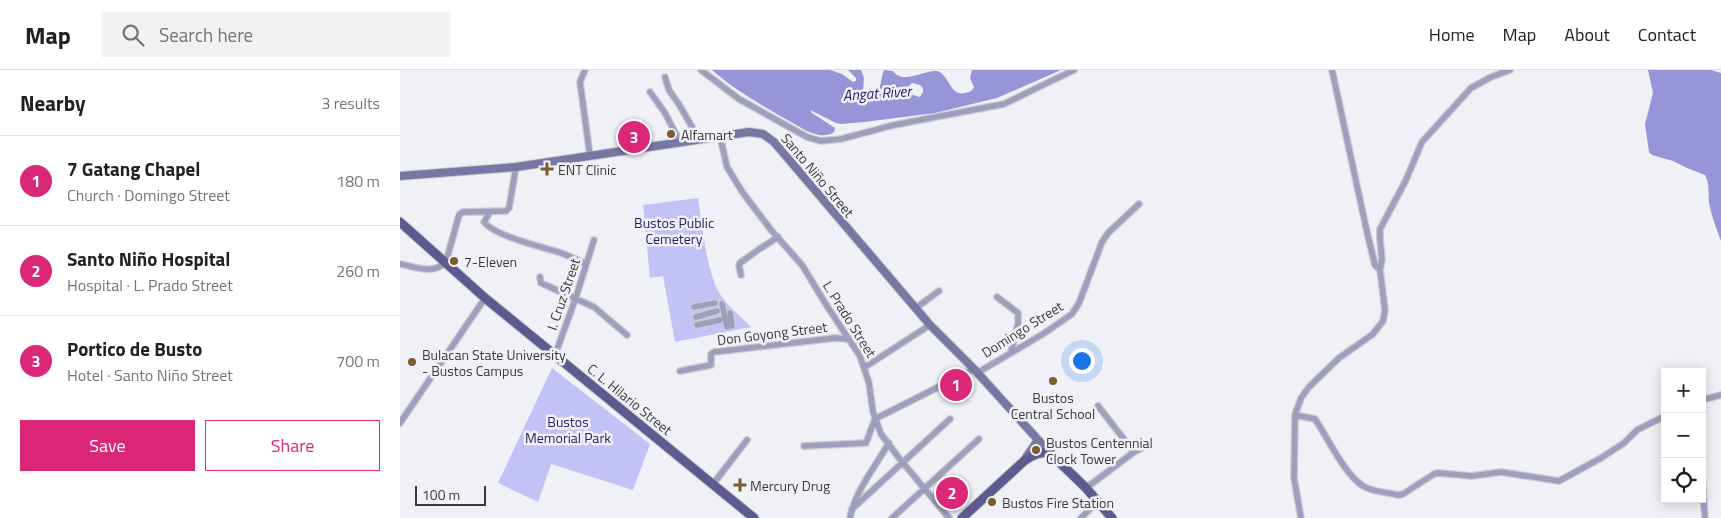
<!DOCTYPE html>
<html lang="en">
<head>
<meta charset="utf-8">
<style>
  body { margin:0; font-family:"Titillium Web",sans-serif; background:#f2f2f2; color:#202124 }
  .controls { position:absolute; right:15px; bottom:15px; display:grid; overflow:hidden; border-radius:0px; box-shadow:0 2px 12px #0003 }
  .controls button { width:45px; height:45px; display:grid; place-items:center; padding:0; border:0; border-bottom:1px solid #e0e0e0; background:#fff; color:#202124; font:25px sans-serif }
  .scale { position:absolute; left:15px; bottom:12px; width:71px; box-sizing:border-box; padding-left:5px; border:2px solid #3b3b3e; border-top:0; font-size:14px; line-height:18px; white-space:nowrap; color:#3b3b3e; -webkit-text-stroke:4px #f0f0f7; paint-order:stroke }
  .you { position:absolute; left:681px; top:290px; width:18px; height:18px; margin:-12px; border:4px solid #fff; border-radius:50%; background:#1a73e8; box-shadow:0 0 0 8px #1a73e833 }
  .badge { display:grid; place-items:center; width:32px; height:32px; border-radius:50%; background:#db2777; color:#fff; font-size:16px; font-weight:700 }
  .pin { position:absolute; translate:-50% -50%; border:2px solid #fff; box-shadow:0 1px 5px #0006 }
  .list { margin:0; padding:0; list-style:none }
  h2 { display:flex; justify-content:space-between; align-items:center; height:65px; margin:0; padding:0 20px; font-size:21px }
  h2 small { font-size:16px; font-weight:400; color:#757577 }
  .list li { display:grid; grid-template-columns:32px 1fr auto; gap:15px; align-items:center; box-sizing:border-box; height:90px; padding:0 20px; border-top:1px solid #e0e0e0 }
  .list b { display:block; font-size:19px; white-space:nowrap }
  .list p { margin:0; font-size:16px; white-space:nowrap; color:#757577 }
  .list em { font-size:16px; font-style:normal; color:#757577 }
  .actions { display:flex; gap:10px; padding:15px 20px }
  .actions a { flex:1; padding:11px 0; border:1px solid #db2777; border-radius:0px; text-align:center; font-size:18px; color:#db2777 }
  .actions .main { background:#db2777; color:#fff }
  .icon { flex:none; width:28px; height:28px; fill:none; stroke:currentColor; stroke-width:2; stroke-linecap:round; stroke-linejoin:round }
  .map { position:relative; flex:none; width:1321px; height:448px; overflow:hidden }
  header { display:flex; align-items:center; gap:30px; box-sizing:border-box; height:70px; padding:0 25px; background:#fff; border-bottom:1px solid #e0e0e0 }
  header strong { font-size:24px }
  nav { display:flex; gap:28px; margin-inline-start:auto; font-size:18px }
  .search { width:350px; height:45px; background:#f2f2f2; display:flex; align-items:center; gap:12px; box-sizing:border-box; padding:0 18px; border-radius:0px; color:#757577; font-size:19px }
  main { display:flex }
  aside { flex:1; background:#fff }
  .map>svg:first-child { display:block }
  .green { fill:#c3c2f6 }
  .water { fill:#9794d8; fill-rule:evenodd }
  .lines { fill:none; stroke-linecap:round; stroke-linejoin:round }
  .street-casing { stroke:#ccccd2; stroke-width:8 }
  .secondary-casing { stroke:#ccccd2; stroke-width:10 }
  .primary-casing { stroke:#ccccd2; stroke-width:11 }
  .street { stroke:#9f9fbd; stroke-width:5.5 }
  .secondary { stroke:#7877a3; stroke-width:8 }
  .primary { stroke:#5d5a8f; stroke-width:9 }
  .poi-dot { fill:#7a5c30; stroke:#f0f0f7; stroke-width:2 }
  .labels { text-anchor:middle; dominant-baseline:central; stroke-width:5; stroke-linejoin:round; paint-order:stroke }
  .poi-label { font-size:14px; fill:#3b3b3e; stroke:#f0f0f7; text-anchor:start }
  .street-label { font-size:14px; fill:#3b3b3e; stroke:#f0f0f7 }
  .park-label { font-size:14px; fill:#2a1968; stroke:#f0f0f7 }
  .water-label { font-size:15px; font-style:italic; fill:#2a1867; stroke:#f0f0f7 }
</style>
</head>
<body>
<header>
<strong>Map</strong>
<div class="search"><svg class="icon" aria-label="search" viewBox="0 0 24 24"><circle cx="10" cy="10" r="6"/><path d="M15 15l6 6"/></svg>Search here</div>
<nav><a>Home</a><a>Map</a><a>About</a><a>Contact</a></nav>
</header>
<main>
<aside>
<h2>Nearby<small>3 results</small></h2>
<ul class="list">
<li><span class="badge">1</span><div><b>7 Gatang Chapel</b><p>Church · Domingo Street</p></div><em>180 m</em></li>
<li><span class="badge">2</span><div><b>Santo Niño Hospital</b><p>Hospital · L. Prado Street</p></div><em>260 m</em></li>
<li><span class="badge">3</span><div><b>Portico de Busto</b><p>Hotel · Santo Niño Street</p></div><em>700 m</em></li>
</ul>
<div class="actions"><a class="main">Save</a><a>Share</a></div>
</aside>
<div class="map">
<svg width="1321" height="448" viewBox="0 0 1321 448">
  <rect width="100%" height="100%" fill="#f0f0f7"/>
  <path class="green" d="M 298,128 C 302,155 306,195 317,219 C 325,234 339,245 351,257 L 275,272 L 263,206 L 250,208 L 243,135 Z
    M 152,298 L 250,374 L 233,420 L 151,394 L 138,432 L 98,413 Z"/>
  <path class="water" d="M 312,0 L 430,0 L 442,4 L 453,12 L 456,11 L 456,8 L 448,0 L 461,0 L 464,8 L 463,21 L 465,26 C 481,34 480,9 484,0 L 493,1 C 503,15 523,0 537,1 C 549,4 550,27 565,23 C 570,22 572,21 574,17 L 570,8 L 572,0 L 661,0 L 597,28 L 535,43 L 464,52 L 441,54 L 436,53 L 410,40 L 412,43 L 435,58 L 434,62 C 429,66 421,66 415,64 C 406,62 399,56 391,52 C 363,36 336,21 312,0 ZM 512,13 L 520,15 L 523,18 L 523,22 L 520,27 L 509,24 L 508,17 Z
    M 1248,0 L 1311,0 L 1321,3 L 1321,171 C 1317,159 1311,146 1309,132 C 1308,123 1310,114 1305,105 L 1287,98 L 1273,91 L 1252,85 L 1249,82 L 1245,54 L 1253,23 Z"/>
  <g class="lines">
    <defs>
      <path id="street" d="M 185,0 L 180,12 L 190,86
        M 301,0 L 339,29 L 407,67 L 421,71 L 441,69 L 494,55 L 604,34 L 674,0
        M 932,0 L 967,162 L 975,195 L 980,200
        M 265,7 L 269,20 L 280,36 L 299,69
        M 250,22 L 265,43 L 280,72
        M 320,66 L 327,97 L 343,123 L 371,160 L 402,195 L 427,236 L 460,286 L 469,313 L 473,342 L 481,364 L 499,388 L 549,448
        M 90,142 L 84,152 C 94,166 143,177 161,183 C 169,186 178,190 186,194
        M 0,194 C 15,197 33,205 46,192 L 59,145 L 63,142 L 106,141 L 109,138 L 116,97
        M 341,205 L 339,196 L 340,193 L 358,180 L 378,167
        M 140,207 L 141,213 L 194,237 L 227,265
        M 597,227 L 618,243 L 618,254 L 611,282
        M 322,234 L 327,257
        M 294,237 L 315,233
        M 516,238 L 539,221
        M 330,243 L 332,256
        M 296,247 L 317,241
        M 297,255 L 320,250
        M 155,285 L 175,230 L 194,170
        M 465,297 L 530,255
        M 280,301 L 311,295 L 311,284 L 314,282 L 435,268 L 448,269
        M 577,303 L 643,264 L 672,244 L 679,233 L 702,172 L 708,163 L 739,134
        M 1302,330 L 1321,325
        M 698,336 L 734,382
        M 895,345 L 915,349 C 928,368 944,404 963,416 C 972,422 987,422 998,425 L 1003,424 L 1034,404 L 1038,403 L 1072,406 L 1101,402 L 1159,411 L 1201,388 L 1224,373 L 1237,360 L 1265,346
        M 0,353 L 85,228
        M 404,376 L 466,373 L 475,349 L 574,299
        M 1302,409 L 1305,448
        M 313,414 L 347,370
        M 686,418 L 734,382 L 746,376
        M 452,439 L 550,349
        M 450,448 C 455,421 475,397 489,373
        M 492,448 L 579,369
        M 681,448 L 698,431
        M 901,448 L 894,408 L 895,345 L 901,328 L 909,317 L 939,288 L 973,264 L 983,251 L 985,240 L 980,200 L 982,189 L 980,169 L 980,159 L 1005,112 L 1022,72 L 1071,18 L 1091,7 L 1110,0"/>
      <path id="secondary" d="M 0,106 L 116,97 L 349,62 L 363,64 L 374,72 L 530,255 L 574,299 L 650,383
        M 625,389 L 638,370"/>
      <path id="primary" d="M 0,152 L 85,228 L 354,448
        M 562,448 L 624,391 C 632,385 641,381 650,383 L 686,418 L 712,448"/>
    </defs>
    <use href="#street" class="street-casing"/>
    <use href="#secondary" class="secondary-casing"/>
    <use href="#primary" class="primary-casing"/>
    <use href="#street" class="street"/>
    <use href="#secondary" class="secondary"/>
    <use href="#primary" class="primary"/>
  </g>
  <g class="poi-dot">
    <circle cx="271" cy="64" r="5"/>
    <path d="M144.5 91.5h5v5h5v5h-5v5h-5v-5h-5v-5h5z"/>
    <circle cx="54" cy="191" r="5"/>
    <circle cx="12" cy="292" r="5"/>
    <circle cx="653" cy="311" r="5"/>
    <circle cx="636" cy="380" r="5"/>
    <path d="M337.5 407.5h5v5h5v5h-5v5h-5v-5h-5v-5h5z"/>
    <circle cx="592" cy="432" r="5"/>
  </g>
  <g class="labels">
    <g class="poi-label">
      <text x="281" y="64">Alfamart</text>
      <text x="158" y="99">ENT Clinic</text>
      <text x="64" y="191">7-Eleven</text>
      <text x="22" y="284">Bulacan State University<tspan x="22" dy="16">- Bustos Campus</tspan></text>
      <text x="653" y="327" text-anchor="middle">Bustos<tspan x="653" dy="16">Central School</tspan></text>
      <text x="646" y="372">Bustos Centennial<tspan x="646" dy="16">Clock Tower</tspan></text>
      <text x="350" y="415">Mercury Drug</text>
      <text x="602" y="432">Bustos Fire Station</text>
    </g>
    <g class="street-label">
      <text transform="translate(418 105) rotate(50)">Santo Niño Street</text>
      <text transform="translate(163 224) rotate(-71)">I. Cruz Street</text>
      <text transform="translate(450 249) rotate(58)">L. Prado Street</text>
      <text transform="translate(622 259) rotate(-32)">Domingo Street</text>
      <text transform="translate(372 263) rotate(-7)">Don Goyong Street</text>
      <text transform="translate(230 329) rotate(39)">C. L. Hilario Street</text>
    </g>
    <g class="park-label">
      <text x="274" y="152">Bustos Public<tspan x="274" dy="16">Cemetery</tspan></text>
      <text x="168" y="351">Bustos<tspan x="168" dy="16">Memorial Park</tspan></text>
    </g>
    <g class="water-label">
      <text transform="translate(477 23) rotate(-4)">Angat River</text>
    </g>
  </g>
</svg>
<div class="controls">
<button>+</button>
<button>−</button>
<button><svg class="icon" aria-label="locate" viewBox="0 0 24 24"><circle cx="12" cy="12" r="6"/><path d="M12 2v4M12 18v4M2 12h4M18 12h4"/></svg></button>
</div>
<div class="scale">100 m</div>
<div class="you"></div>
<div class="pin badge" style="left:556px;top:315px">1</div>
<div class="pin badge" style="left:552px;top:423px">2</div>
<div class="pin badge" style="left:234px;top:67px">3</div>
</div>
</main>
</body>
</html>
